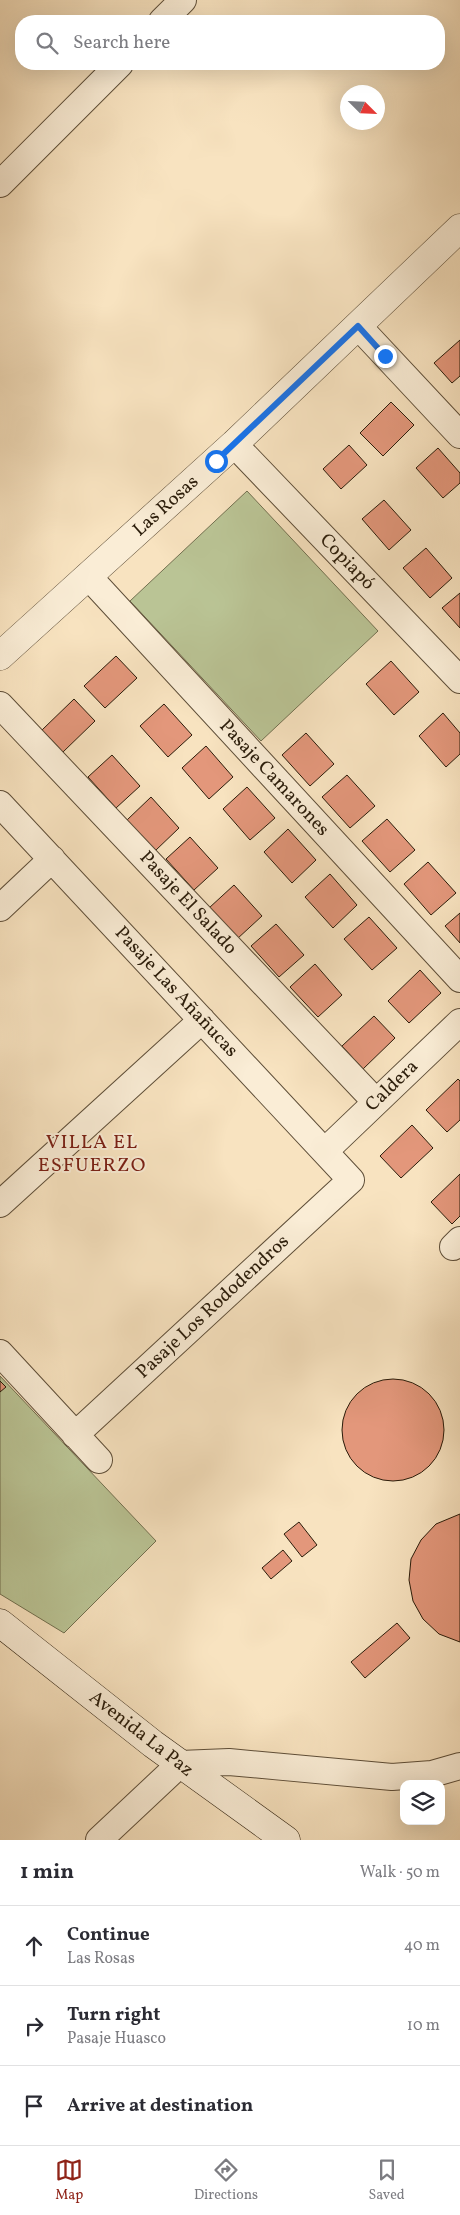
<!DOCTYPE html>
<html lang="en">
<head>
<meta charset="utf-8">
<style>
  body { margin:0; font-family:Vollkorn,serif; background:#f2f2f3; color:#2b2b33 }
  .controls { position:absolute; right:15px; bottom:15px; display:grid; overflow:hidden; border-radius:10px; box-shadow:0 5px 20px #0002 }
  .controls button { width:45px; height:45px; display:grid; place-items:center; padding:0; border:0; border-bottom:1px solid #e1e1e2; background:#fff; color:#2b2b33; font:25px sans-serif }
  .compass { position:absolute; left:340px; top:85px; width:45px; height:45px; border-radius:50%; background:#fff; box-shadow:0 5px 20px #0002; rotate:114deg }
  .stop { position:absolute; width:15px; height:15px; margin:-11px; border:4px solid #1a73e8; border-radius:50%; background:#fff }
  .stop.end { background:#1a73e8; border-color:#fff; box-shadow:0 1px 5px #0008 }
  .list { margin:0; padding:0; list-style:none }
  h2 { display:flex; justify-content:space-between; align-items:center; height:65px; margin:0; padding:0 20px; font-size:21px }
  h2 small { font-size:16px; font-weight:400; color:#7c7c81 }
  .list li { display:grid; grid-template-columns:32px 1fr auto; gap:15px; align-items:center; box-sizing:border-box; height:80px; padding:0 20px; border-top:1px solid #e1e1e2 }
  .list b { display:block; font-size:19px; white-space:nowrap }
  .list p { margin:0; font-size:16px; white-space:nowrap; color:#7c7c81 }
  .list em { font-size:16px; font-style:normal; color:#7c7c81 }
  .icon { flex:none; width:28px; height:28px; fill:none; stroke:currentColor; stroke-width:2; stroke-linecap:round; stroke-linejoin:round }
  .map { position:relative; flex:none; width:460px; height:1840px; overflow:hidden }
  .search { position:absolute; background:#fff; box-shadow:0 5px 20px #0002; left:15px; right:15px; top:15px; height:55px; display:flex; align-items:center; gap:12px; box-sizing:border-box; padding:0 18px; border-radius:20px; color:#7c7c81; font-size:19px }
  .sheet { height:305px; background:#fff }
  nav { display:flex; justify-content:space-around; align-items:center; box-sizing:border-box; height:70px; border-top:1px solid #e1e1e2; background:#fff; font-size:14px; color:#7c7c81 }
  nav a { display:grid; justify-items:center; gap:2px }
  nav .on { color:#8f2418 }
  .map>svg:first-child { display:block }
  .green { fill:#bac495; stroke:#727050 }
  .building { fill:#e3977b; stroke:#2a1c0a }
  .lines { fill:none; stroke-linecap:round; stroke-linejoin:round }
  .minor-casing { stroke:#5e4e38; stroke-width:28 }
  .tertiary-casing { stroke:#5e4e38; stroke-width:29 }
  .secondary-casing { stroke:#2a1c0a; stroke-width:29 }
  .minor { stroke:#faedd6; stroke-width:26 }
  .tertiary { stroke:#faedd6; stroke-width:28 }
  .secondary { stroke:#faedd6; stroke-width:28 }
  .route { stroke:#1a73e8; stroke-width:6 }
  .labels { text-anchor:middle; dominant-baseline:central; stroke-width:4; stroke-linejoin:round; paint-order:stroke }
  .street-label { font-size:19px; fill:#2a1c0a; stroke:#faedd6 }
  .neighbourhood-label { font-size:20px; letter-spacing:1px; fill:#7a1f14; stroke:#faedd6 }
</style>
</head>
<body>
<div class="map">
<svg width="460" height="1840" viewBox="0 0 460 1840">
  <rect width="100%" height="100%" fill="#f8e3c0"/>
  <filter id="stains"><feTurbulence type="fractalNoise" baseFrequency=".004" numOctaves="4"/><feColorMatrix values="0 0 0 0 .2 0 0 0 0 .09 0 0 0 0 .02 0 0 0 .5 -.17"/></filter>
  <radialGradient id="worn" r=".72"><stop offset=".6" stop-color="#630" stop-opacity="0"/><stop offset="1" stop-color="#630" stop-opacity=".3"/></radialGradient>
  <path class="green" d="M 247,491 L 378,631 L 261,741 L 130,601 Z
    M 0,1376 L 156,1541 L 64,1633 L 0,1594 Z"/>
  <path class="building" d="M 460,340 L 460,376 L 452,383 L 434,363 Z
    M 391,402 L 414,425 L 383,456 L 360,433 Z
    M 349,445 L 367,465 L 341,489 L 323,469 Z
    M 438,448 L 460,473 L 460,483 L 443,498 L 416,468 Z
    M 384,500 L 411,530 L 389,550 L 362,519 Z
    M 426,548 L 452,578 L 430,598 L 403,568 Z
    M 460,593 L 460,628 L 442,608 Z
    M 116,656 L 137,678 L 105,708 L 84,686 Z
    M 391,661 L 419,692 L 394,715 L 366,684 Z
    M 74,699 L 95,721 L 63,752 L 42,730 Z
    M 164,704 L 192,735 L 168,757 L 140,726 Z
    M 443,713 L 460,733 L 460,754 L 446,767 L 419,736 Z
    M 306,733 L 334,764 L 310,786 L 282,755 Z
    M 206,746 L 233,777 L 209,799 L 182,768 Z
    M 112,755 L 140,786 L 116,808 L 88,777 Z
    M 347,775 L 375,806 L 350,828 L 322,797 Z
    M 247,787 L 275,818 L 250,840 L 223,809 Z
    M 151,797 L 179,828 L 155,851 L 127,820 Z
    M 387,819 L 415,850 L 390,872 L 362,841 Z
    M 288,829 L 316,860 L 292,883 L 264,852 Z
    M 190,837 L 218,868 L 194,890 L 166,859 Z
    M 428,862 L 456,893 L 431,915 L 404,884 Z
    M 330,874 L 357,905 L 333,928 L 305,897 Z
    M 234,885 L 262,916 L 237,939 L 209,908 Z
    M 460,913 L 460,943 L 445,926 Z
    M 369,917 L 397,948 L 372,970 L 344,939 Z
    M 276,924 L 304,955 L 279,977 L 251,946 Z
    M 315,964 L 342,995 L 318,1017 L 290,987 Z
    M 420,970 L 441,993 L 409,1023 L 388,1001 Z
    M 374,1016 L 395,1038 L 363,1069 L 342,1046 Z
    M 458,1079 L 460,1081 L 460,1120 L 447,1132 L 426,1110 Z
    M 412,1125 L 433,1148 L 401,1178 L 380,1156 Z
    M 460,1174 L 460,1216 L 452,1224 L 431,1202 Z
    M342 1430a51 51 0 1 1 102 0a51 51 0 1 1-102 0Z
    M 0,1381 L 6,1387 L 0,1392 Z
    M 460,1514 L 460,1642 L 439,1634 L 423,1619 L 413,1601 L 409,1580 L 411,1559 L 421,1540 L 436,1524 Z
    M 299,1522 L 317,1545 L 302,1557 L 284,1534 Z
    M 283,1550 L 292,1561 L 271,1579 L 262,1568 Z
    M 397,1623 L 410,1638 L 365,1678 L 351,1662 Z"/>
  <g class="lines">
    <defs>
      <path id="minor" d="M 162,21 L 183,0
        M 0,184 L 120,64
        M 358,326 L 460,435
        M 234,444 L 460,680
        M 88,576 L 460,979
        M 0,705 L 376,1102
        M 0,804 L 351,1180 L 75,1435
        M 0,908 L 52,859
        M 325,1151 L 460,1022
        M 0,1204 L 202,1020
        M 453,1247 L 460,1240
        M 0,1353 L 99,1460
        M 99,1840 L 180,1764 L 229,1762 L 392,1777 L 432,1774 L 460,1766"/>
      <path id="tertiary" d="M 0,656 L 234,444 L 460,228"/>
      <path id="secondary" d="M 0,1623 L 153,1744 L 286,1840"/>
    </defs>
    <use href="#minor" class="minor-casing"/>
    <use href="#tertiary" class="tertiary-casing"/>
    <use href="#secondary" class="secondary-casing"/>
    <use href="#minor" class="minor"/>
    <use href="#tertiary" class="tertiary"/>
    <use href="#secondary" class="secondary"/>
  </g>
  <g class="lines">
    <path class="route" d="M 216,461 L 358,326 L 385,356"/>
  </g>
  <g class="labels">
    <g class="street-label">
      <text transform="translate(166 506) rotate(-42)">Las Rosas</text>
      <text transform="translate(347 562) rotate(46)">Copiapó</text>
      <text transform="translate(274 778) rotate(47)">Pasaje Camarones</text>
      <text transform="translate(188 903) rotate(47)">Pasaje El Salado</text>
      <text transform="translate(176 992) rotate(47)">Pasaje Las Añañucas</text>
      <text transform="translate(392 1086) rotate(-44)">Caldera</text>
      <text transform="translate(213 1307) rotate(-43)">Pasaje Los Rododendros</text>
      <text transform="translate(141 1734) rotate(38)">Avenida La Paz</text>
    </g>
    <g class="neighbourhood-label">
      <text x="92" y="1143">VILLA EL<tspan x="92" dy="23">ESFUERZO</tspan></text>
    </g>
  </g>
  <rect width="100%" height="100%" filter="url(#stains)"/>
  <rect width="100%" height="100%" fill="url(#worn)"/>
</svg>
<div class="controls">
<button><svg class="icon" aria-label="layers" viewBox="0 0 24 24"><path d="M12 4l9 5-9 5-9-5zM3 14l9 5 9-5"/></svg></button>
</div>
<svg class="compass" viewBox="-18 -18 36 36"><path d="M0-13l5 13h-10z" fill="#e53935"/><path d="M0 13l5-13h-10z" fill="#7c7c81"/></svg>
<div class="stop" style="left:216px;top:461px"></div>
<div class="stop end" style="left:385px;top:356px"></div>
<div class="search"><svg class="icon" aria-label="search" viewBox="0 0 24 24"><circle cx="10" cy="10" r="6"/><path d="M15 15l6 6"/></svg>Search here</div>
</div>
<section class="sheet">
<h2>1 min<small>Walk · 50 m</small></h2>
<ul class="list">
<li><svg class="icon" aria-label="ahead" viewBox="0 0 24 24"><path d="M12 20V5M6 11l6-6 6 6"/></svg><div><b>Continue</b><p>Las Rosas</p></div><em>40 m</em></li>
<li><svg class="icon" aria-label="right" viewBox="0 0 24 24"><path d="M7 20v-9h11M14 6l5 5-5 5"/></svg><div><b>Turn right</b><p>Pasaje Huasco</p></div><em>10 m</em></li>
<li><svg class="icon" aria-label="arrive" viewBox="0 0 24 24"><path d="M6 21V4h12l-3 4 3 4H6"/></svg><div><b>Arrive at destination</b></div></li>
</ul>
</section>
<nav>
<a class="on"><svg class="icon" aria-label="map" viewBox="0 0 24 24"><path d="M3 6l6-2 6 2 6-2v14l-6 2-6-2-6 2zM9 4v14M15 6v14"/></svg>Map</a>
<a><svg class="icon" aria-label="directions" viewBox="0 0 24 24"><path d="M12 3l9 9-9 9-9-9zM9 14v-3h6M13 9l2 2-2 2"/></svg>Directions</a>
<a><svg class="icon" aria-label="saved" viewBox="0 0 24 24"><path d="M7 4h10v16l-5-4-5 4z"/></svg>Saved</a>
</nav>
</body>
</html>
